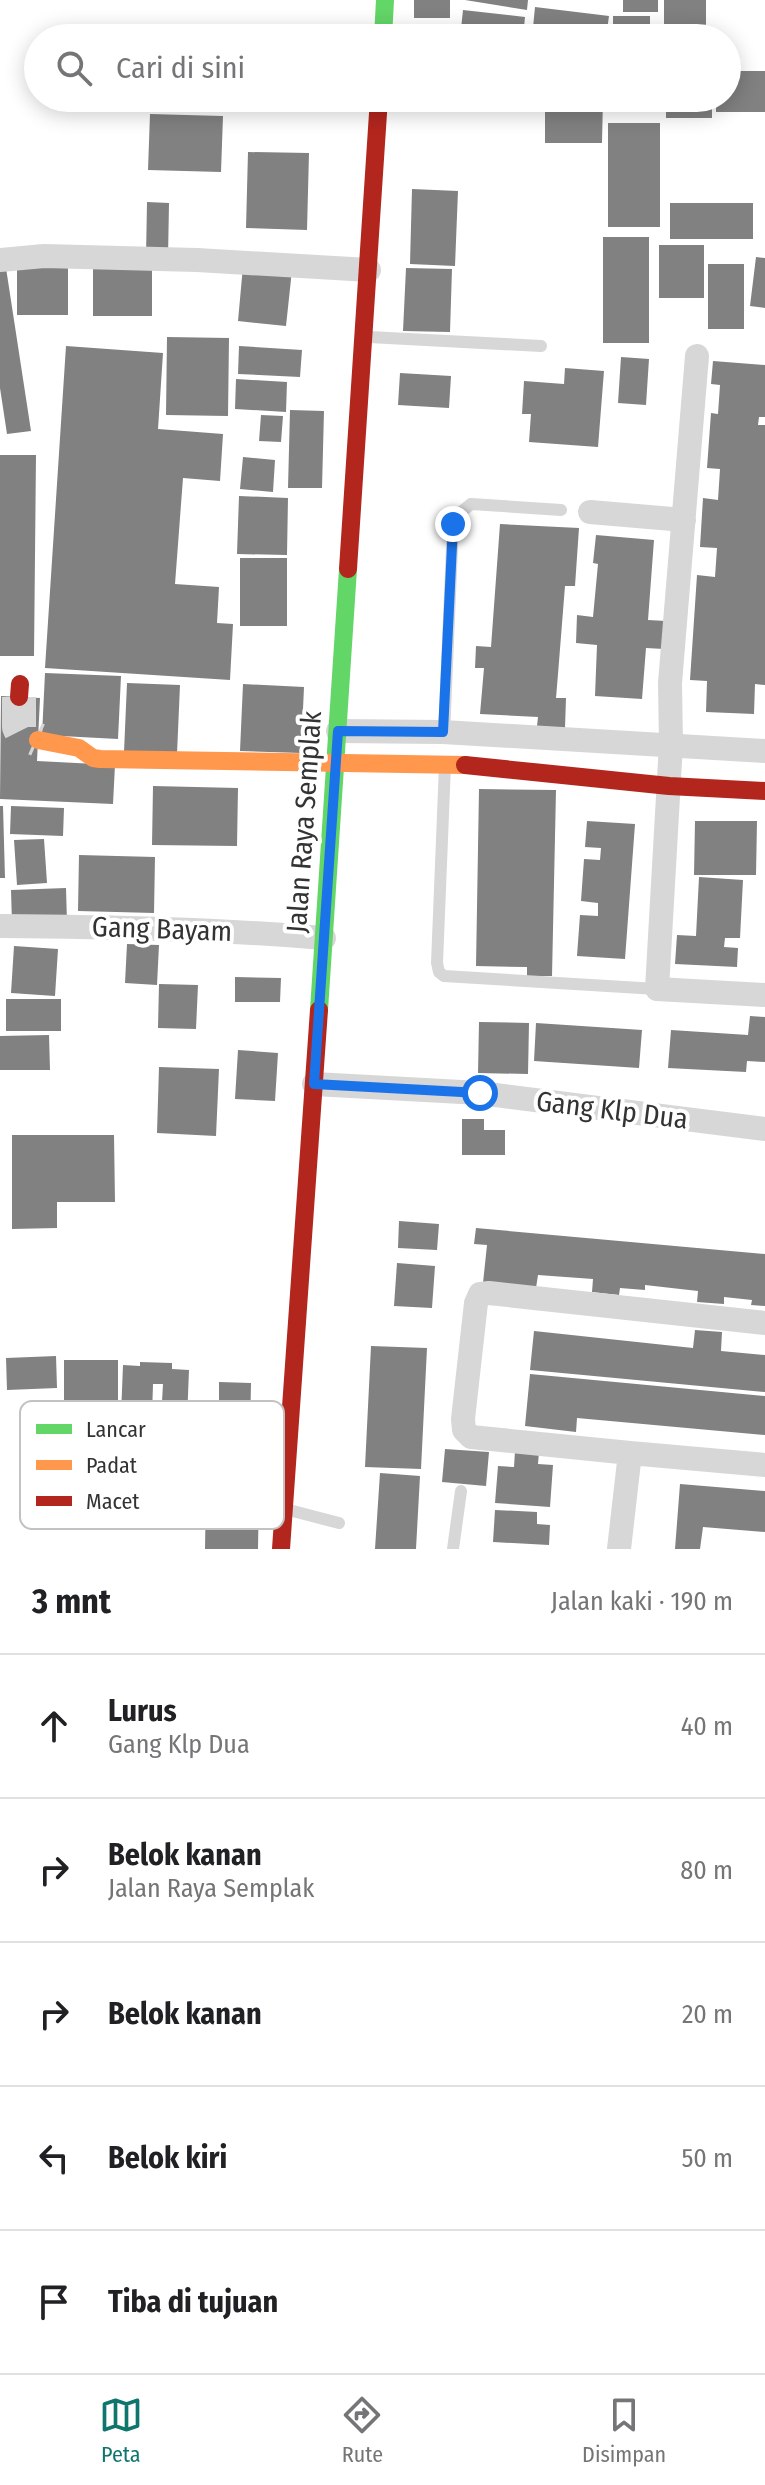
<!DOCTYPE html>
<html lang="id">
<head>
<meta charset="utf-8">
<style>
  body { margin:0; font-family:"Fira Sans Condensed",sans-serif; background:#f6f6f6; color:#202124 }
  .stop { position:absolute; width:24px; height:24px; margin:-18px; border:6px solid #1a73e8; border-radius:50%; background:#fff }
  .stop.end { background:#1a73e8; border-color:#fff; box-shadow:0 2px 8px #0008 }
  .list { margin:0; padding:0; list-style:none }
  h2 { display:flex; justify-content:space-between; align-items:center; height:104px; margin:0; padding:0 32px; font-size:34px }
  h2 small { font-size:26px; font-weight:400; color:#757577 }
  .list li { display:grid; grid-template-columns:52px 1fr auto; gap:24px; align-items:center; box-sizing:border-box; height:144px; padding:0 32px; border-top:2px solid #e0e0e0 }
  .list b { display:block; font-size:30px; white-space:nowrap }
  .list p { margin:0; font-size:26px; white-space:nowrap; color:#757577 }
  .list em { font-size:26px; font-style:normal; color:#757577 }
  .icon { flex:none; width:44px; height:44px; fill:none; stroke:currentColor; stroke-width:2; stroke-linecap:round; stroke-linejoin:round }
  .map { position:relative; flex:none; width:765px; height:1549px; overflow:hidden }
  .search { position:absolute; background:#fff; box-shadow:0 4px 20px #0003; left:24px; right:24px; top:24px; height:88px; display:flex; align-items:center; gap:20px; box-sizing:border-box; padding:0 28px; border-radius:44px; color:#757577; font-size:30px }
  .sheet { height:824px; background:#fff }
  nav { display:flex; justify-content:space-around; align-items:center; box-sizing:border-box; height:112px; border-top:2px solid #e0e0e0; background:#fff; font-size:22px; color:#757577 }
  nav a { display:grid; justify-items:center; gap:4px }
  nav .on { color:#0f766e }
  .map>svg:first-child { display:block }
  .building { fill:#818181 }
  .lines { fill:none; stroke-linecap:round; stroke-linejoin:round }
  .secondary-tunnel { stroke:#d6d6d6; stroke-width:34; stroke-dasharray:34 17; stroke-linecap:butt }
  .lane { stroke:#d7d7d7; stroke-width:12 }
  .street { stroke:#d7d7d7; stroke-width:24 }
  .fast { stroke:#63d668; stroke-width:18 }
  .slow { stroke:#ff974d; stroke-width:18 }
  .jam { stroke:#b3261e; stroke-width:18 }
  .route { stroke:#1a73e8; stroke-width:10 }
  .labels { text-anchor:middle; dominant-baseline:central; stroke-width:8; stroke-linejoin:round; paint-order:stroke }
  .street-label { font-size:28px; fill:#333; stroke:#fff }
  .key { fill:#fff; stroke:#c2c2c2; stroke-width:2 }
  .key-label { font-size:22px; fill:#333 }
</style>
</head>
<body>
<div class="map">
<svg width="765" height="1549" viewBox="0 0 765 1549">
  <rect width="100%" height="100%" fill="#fff"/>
  <path class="building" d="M 414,0 L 450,0 L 450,18 L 414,18 Z
    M 465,0 L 528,0 L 527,10 Z
    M 623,0 L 658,0 L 658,12 L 623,12 Z
    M 664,0 L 706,0 L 706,28 L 664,28 Z
    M 535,7 L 609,16 L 606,38 L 532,38 Z
    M 463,10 L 525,17 L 523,38 L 460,38 Z
    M 613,16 L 650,16 L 650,38 L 613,38 Z
    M 727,71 L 765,71 L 765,112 L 716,112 L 716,98 L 727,98 Z
    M 416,98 L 454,98 L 454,111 L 416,111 Z
    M 545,98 L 603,98 L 602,143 L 545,143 Z
    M 613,98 L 650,98 L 650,111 L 613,111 Z
    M 666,98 L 712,98 L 712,118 L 666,118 Z
    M 150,114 L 223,116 L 221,172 L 148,170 Z
    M 608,123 L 660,123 L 660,227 L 608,227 Z
    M 248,152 L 309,153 L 307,230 L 246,228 Z
    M 412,189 L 458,191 L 455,266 L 410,264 Z
    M 147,202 L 169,203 L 168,258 L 146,257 Z
    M 670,203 L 753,203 L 753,239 L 670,239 Z
    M 603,237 L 649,237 L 649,343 L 603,343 Z
    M 659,245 L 704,245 L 704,298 L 659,298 Z
    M 756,257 L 765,258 L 765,308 L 750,306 Z
    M 708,264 L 744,264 L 744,329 L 708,329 Z
    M 243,266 L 292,270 L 286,326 L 238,321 Z
    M 17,267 L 68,267 L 68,315 L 17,315 Z
    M 6,268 L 31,431 L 7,434 L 0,388 L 0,269 Z
    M 93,268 L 152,268 L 152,316 L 93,316 Z
    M 406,268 L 452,269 L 450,332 L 403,331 Z
    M 167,337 L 229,338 L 228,416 L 166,415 Z
    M 66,346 L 163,353 L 158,429 L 223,434 L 220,481 L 183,478 L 175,584 L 219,587 L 217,623 L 233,624 L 230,680 L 45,668 Z
    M 239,346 L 302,350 L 300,377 L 238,374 Z
    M 621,357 L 649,359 L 646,405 L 618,403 Z
    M 713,361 L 765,365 L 765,417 L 759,417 L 758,425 L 765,425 L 765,685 L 755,684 L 754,714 L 706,712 L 707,681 L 690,680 L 697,575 L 715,577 L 717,548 L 700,547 L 703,498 L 718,500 L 720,469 L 707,468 L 711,413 L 718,414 L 720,385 L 711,384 Z
    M 565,368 L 604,371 L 598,447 L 529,442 L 531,414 L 522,414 L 524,381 L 564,384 Z
    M 400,373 L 451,376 L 449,408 L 398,405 Z
    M 236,379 L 287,382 L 286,412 L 235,409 Z
    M 290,410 L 324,411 L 322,488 L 288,488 Z
    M 261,415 L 283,416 L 281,442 L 259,441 Z
    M 0,455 L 36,455 L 34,656 L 0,656 Z
    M 243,457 L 275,460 L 273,492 L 240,489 Z
    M 239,496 L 288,498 L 287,555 L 237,554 Z
    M 500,524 L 579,528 L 575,586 L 565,586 L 558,674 L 556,698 L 566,698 L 565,728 L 537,726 L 538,717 L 480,714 L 484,668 L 475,668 L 476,646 L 491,647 Z
    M 596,535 L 654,540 L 648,620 L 666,621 L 664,649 L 646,648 L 642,699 L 595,696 L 597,645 L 576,643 L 577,615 L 593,617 L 598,564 L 593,563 Z
    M 240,558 L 287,558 L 287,626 L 240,626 Z
    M 45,673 L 121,676 L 118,739 L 42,735 Z
    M 127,683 L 180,685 L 177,754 L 124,752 Z
    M 243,684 L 304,687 L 301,753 L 240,751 Z
    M 1,696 L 40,698 L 37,761 L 115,765 L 113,804 L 0,799 Z
    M 153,786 L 238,788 L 237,846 L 152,845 Z
    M 479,789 L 556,790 L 552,976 L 527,976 L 527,967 L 476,966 Z
    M 0,806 L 3,806 L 5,878 L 0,878 Z
    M 11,806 L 64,808 L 63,836 L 10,834 Z
    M 587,821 L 635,824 L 625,959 L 577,956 L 580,915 L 598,916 L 598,903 L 581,901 L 584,859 L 600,860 L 601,848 L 585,847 Z
    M 695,821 L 757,821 L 756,875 L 694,875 Z
    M 44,839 L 47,883 L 17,885 L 14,840 Z
    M 79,855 L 155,857 L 154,913 L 78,911 Z
    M 699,877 L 743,880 L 740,938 L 725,938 L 724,947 L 738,948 L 737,967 L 675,964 L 677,935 L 696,936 Z
    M 66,888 L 67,922 L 12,924 L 11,890 Z
    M 127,944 L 159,945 L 157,985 L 125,983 Z
    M 14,946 L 58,949 L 55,996 L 11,993 Z
    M 235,977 L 281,978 L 280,1002 L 235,1002 Z
    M 159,984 L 198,985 L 196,1029 L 158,1028 Z
    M 6,999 L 61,999 L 61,1031 L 6,1031 Z
    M 750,1016 L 765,1017 L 765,1062 L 747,1061 L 746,1072 L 668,1068 L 671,1030 L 748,1035 Z
    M 479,1022 L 529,1023 L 528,1074 L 478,1073 Z
    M 536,1023 L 642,1030 L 639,1068 L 534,1061 Z
    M 49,1035 L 50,1070 L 0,1070 L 0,1036 Z
    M 238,1050 L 278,1053 L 275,1101 L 235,1099 Z
    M 159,1067 L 219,1069 L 216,1136 L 157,1133 Z
    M 462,1119 L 484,1119 L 484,1130 L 505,1130 L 505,1155 L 462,1155 Z
    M 12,1135 L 114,1135 L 115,1202 L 57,1202 L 57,1228 L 12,1229 Z
    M 399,1221 L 439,1224 L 437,1250 L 398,1248 Z
    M 476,1228 L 765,1254 L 765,1306 L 751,1305 L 752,1300 L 724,1297 L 724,1304 L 697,1302 L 698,1291 L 645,1285 L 645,1290 L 620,1288 L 619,1295 L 592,1292 L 593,1279 L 538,1275 L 536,1288 L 483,1283 L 487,1245 L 474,1244 Z
    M 397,1263 L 435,1266 L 432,1308 L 394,1306 Z
    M 695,1330 L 722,1332 L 721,1351 L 765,1355 L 765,1392 L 530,1370 L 534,1331 L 693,1348 Z
    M 371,1346 L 427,1348 L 421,1469 L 365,1467 Z
    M 56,1356 L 57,1388 L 7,1390 L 6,1358 Z
    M 64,1360 L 118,1360 L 118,1407 L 64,1407 Z
    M 140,1362 L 172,1363 L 172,1369 L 189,1370 L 187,1420 L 161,1419 L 163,1384 L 153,1384 L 152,1416 L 121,1415 L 123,1365 L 140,1366 Z
    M 530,1374 L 765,1396 L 765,1435 L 577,1418 L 576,1432 L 525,1426 Z
    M 219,1382 L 251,1383 L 250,1434 L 219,1434 Z
    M 445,1449 L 489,1452 L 486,1486 L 442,1482 Z
    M 515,1451 L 539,1452 L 538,1464 L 553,1465 L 550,1507 L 495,1503 L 498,1466 L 514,1467 Z
    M 380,1473 L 420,1476 L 416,1549 L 375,1549 Z
    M 680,1484 L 765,1491 L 765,1532 L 703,1527 L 700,1549 L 675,1549 Z
    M 206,1490 L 259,1491 L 258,1549 L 205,1549 Z
    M 495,1510 L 537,1512 L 537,1524 L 550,1525 L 549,1545 L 493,1542 Z"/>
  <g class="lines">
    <path class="secondary-tunnel" d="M 19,697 L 19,727 L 22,733 L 38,740"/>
    <path class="lane" d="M 369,337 L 541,346
      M 444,735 L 453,524 L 460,513 L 471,504 L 561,510
      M 445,765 L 437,963 L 439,972 L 444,976 L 657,989
      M 289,1510 L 339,1523
      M 453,1549 L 461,1491"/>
    <path class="street" d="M 0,260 L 44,256 L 197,260 L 369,270
      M 697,356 L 670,683 L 671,744 L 657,989 L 765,995
      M 590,512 L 684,520
      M 338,731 L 443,732 L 765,751
      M 0,926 C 109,927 216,929 324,938
      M 314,1084 L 480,1093 L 765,1129
      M 630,1453 L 765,1465
      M 619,1549 L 630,1453 L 471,1437 L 464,1430 L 463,1419 L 476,1303 L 480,1294 L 489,1293 L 765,1323"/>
    <path class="fast" d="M 383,38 L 385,0
      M 319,1010 L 348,569"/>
    <path class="slow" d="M 38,740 L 79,748 L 93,758 L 100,759 L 465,765"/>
    <path class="jam" d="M 348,569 L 379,98
      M 19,697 L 20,684
      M 465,765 L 669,786 L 765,791
      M 281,1549 L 319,1010"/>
  </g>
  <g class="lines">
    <path class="route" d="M 453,524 L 443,732 L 338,731 L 314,1084 L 480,1093"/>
  </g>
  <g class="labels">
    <g class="street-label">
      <text transform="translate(304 822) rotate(-86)">Jalan Raya Semplak</text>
      <text transform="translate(162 929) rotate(2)">Gang Bayam</text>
      <text transform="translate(612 1110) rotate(7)">Gang Klp Dua</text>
    </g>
  </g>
  <rect x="20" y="1401" width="264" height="128" rx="12" class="key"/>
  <rect x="36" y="1424" width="36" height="10" fill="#63d668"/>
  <rect x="36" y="1460" width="36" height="10" fill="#ff974d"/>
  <rect x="36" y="1496" width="36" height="10" fill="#b3261e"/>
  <g class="key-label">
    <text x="86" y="1437">Lancar</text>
    <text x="86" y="1473">Padat</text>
    <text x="86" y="1509">Macet</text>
  </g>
</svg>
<div class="stop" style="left:480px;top:1093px"></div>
<div class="stop end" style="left:453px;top:524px"></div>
<div class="search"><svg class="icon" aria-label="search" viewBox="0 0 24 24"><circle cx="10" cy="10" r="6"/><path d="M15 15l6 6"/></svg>Cari di sini</div>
</div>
<section class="sheet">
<h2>3 mnt<small>Jalan kaki · 190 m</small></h2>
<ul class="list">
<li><svg class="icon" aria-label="ahead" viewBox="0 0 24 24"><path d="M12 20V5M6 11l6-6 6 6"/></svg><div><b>Lurus</b><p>Gang Klp Dua</p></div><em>40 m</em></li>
<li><svg class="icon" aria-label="right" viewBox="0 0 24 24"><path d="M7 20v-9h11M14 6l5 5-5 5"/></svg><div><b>Belok kanan</b><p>Jalan Raya Semplak</p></div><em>80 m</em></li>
<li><svg class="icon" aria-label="right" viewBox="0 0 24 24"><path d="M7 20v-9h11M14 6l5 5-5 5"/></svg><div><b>Belok kanan</b></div><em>20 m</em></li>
<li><svg class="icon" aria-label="left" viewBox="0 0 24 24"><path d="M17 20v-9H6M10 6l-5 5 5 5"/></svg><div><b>Belok kiri</b></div><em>50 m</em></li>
<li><svg class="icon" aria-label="arrive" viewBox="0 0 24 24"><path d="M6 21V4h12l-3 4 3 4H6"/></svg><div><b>Tiba di tujuan</b></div></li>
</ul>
</section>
<nav>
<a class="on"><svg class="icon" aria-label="map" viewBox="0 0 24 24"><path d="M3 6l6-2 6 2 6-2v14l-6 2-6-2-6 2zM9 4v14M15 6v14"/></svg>Peta</a>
<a><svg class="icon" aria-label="directions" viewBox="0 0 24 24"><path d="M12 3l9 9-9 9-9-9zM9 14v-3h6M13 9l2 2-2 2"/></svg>Rute</a>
<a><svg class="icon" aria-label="saved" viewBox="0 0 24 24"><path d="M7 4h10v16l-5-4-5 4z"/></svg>Disimpan</a>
</nav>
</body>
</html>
